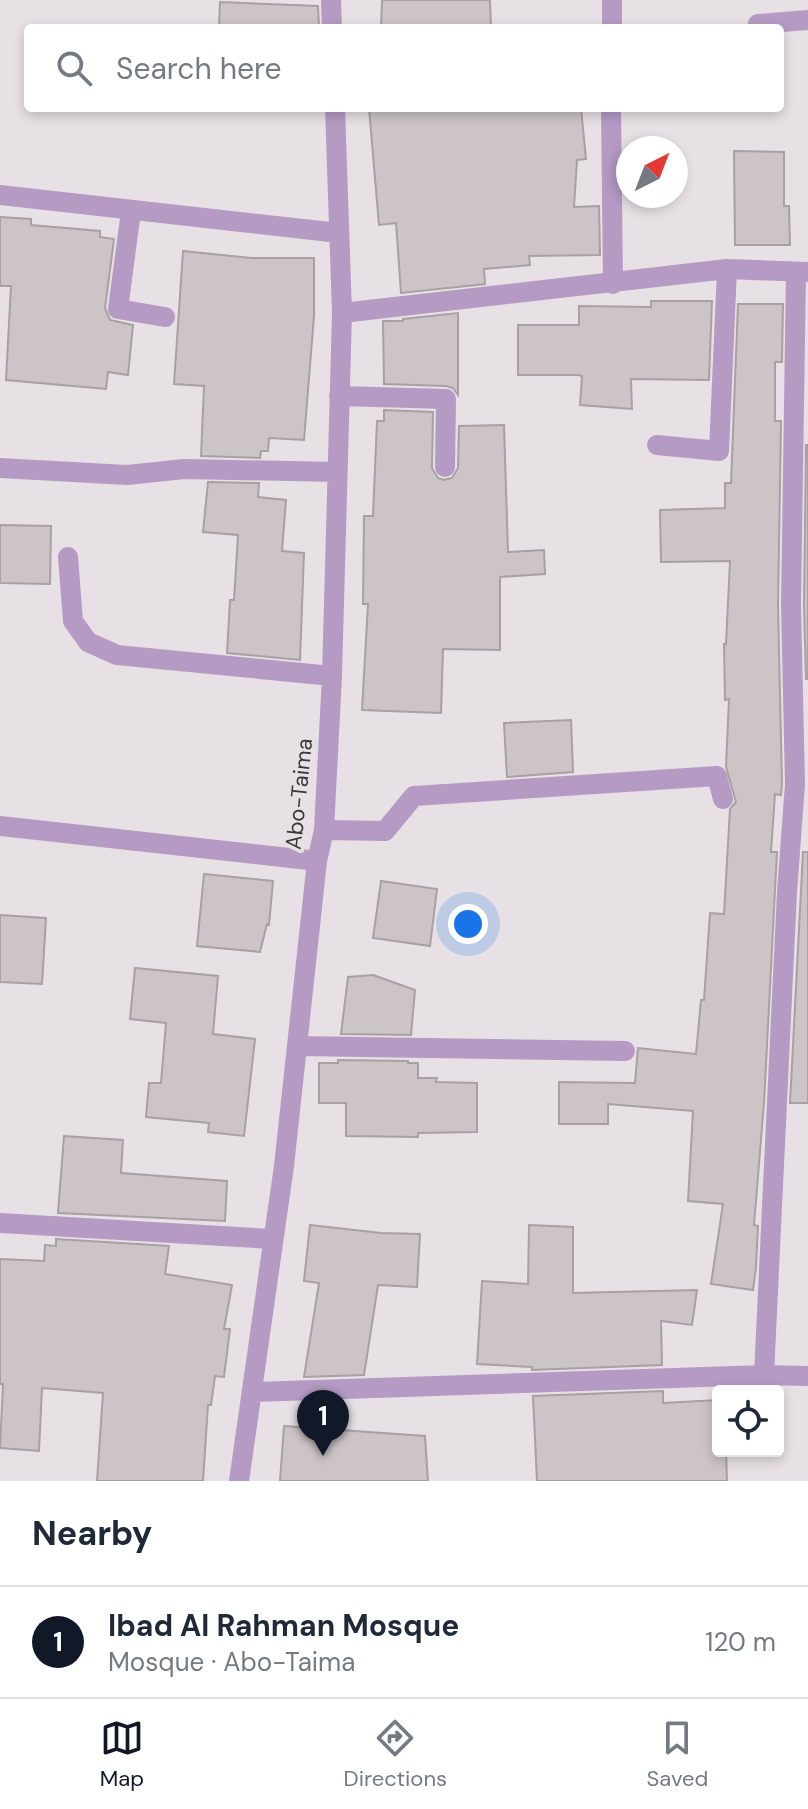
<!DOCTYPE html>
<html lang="en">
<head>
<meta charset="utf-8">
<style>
  body { margin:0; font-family:"DM Sans",sans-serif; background:#f6f6f7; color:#1f2937 }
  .controls { position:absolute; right:24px; bottom:24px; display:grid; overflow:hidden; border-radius:8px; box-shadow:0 4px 12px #0003 }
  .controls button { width:72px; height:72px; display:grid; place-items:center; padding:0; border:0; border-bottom:2px solid #e0e1e3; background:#fff; color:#1f2937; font:40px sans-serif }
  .compass { position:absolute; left:616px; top:136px; width:72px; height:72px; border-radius:50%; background:#fff; box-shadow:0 4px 12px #0003; rotate:42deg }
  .you { position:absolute; left:468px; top:924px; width:28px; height:28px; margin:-20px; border:6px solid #fff; border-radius:50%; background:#1a73e8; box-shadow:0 0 0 12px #1a73e833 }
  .badge { display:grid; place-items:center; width:52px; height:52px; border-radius:50%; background:#111827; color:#fff; font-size:26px; font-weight:700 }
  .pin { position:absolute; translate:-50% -66px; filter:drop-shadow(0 2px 4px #0008) }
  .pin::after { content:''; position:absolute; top:42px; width:28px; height:24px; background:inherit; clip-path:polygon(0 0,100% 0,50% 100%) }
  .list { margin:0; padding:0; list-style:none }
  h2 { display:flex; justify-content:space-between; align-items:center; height:104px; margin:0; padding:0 32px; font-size:34px }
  h2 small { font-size:26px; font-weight:400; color:#747a83 }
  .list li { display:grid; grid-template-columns:52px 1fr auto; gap:24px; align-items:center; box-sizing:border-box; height:112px; padding:0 32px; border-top:2px solid #e0e1e3 }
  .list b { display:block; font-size:30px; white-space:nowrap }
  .list p { margin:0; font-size:26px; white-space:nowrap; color:#747a83 }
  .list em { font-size:26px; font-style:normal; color:#747a83 }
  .icon { flex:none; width:44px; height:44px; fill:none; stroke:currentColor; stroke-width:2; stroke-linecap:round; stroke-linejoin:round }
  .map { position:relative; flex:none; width:808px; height:1481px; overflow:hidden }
  .search { position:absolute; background:#fff; box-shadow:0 4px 12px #0003; left:24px; right:24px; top:24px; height:88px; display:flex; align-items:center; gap:20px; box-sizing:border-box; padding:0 28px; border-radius:8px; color:#747a83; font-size:30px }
  .sheet { height:216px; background:#fff }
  nav { display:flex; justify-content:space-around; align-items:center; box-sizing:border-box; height:112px; border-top:2px solid #e0e1e3; background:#fff; font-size:22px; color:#747a83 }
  nav a { display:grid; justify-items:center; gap:4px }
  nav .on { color:#111827 }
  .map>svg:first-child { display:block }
  .building { fill:#ccc4c6; stroke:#a8a0a2; stroke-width:2 }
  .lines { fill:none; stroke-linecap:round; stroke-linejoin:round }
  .minor { stroke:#b59bc4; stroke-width:20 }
  .labels { text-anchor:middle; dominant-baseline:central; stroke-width:7; stroke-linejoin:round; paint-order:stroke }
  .street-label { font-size:22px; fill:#393739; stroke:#e7e1e5 }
</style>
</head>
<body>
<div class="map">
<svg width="808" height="1481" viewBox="0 0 808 1481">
  <rect width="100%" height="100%" fill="#e7e1e5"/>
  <path class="building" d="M 382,0 L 490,0 L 491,28 L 381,28 Z
    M 220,2 L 318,6 L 319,28 L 219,28 Z
    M 369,108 L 581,108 L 586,159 L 577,160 L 574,207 L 599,206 L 600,255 L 529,256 L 530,265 L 484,269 L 485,284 L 401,293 L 396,223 L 379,225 Z
    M 734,151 L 784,152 L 784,206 L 789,206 L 790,245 L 735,245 Z
    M 0,217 L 31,219 L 31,225 L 100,231 L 100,237 L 114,239 L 105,308 L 110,320 L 133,325 L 128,375 L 108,372 L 106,389 L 6,380 L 11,286 L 0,286 Z
    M 183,251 L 251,258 L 314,258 L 314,316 L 304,440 L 269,438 L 268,451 L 261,451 L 260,458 L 201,456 L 204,386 L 174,384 Z
    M 651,301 L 712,301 L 709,380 L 631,379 L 632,409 L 580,405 L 582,376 L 578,375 L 518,375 L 518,325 L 579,325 L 579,306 L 651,307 Z
    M 738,304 L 783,304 L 782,362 L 775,362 L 775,421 L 781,421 L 778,605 L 782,784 L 781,795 L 775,794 L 771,852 L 777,852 L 764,1103 L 754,1225 L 758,1226 L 756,1267 L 753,1290 L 711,1284 L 723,1204 L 688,1201 L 693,1111 L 608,1104 L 608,1124 L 559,1124 L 559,1082 L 635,1083 L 638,1048 L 696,1054 L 701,1000 L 704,1000 L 710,913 L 724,914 L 730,809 L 736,802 L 726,767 L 729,699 L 725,700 L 724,644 L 726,644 L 730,561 L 661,562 L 660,510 L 725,508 L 725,483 L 731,483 Z
    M 458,313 L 458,395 L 453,388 L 446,386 L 384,384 L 383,321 L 403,321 L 403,319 Z
    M 384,410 L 433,412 L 432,468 L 438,478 L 444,480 L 452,478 L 458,468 L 459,426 L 504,425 L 508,552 L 544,550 L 545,574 L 500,577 L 500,650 L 443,649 L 441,713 L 362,710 L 368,604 L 363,604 L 364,516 L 373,516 L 377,421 L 384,421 Z
    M 806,445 L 808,445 L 808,679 L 806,679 L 804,605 Z
    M 208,482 L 259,483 L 258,497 L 286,500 L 282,551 L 304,553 L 300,660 L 227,653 L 230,600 L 234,600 L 238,535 L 203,532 Z
    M 0,525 L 51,526 L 50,584 L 0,583 Z
    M 571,720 L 573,772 L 507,777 L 504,723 Z
    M 803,852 L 808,852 L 808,1103 L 790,1103 Z
    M 204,874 L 273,881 L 269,925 L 267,924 L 260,952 L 197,946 Z
    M 381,881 L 437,889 L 430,946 L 373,938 Z
    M 0,915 L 46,918 L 42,984 L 0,982 Z
    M 135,968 L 218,976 L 213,1034 L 255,1039 L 244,1136 L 208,1132 L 209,1123 L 146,1117 L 149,1083 L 161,1083 L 166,1023 L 130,1019 Z
    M 373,975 L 415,990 L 411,1035 L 341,1034 L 348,977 Z
    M 338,1060 L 408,1061 L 408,1063 L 418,1063 L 418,1078 L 437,1078 L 436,1082 L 477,1083 L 477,1132 L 418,1133 L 418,1137 L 346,1136 L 346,1103 L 319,1103 L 319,1063 L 338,1063 Z
    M 64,1136 L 123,1140 L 121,1173 L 227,1181 L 225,1221 L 58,1213 Z
    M 310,1225 L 381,1233 L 420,1234 L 417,1287 L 378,1285 L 364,1375 L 304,1377 L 319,1283 L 304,1281 Z
    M 529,1225 L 573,1227 L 573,1293 L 697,1290 L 692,1325 L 661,1321 L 662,1365 L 532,1370 L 532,1367 L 477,1364 L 482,1281 L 528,1284 Z
    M 56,1239 L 169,1246 L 165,1274 L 232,1285 L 224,1329 L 230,1329 L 224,1377 L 215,1376 L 211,1405 L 208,1405 L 203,1481 L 97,1481 L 103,1393 L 42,1388 L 39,1451 L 0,1448 L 3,1384 L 0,1384 L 0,1259 L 44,1261 L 45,1245 L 56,1246 Z
    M 663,1391 L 663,1403 L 718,1400 L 718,1451 L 726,1451 L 727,1481 L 537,1481 L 533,1396 Z
    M 284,1426 L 425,1436 L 428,1481 L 280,1481 Z"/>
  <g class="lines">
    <path class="minor" d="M 331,0 L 332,28
      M 758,24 L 808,20
      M 612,28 L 612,0
      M 611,108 L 613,284
      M 0,195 L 339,233
      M 131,211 L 118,309 L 165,317
      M 342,313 L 727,269 L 808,272
      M 339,396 L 446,399 L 445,467
      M 657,445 L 719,451 L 727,269
      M 0,468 L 127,475 L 184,469 L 337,472
      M 68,557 L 73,621 L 88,642 L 117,655 L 332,676
      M 0,826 L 317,861
      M 324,830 L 385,831 L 414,796 L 717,776 L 723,799
      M 297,1046 L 625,1051
      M 0,1223 L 272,1239
      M 764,1375 L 787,892 L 795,784 L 791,605 L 796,272
      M 252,1392 L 764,1375 L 808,1376
      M 239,1481 L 284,1166 L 317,861 L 324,830 L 332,676 L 342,313 L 335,108"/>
  </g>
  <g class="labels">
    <g class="street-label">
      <text transform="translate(299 794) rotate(-84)">Abo-Taima</text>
    </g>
  </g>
</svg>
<div class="controls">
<button><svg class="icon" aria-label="locate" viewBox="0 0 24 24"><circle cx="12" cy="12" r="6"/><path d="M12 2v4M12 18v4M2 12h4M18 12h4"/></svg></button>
</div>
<svg class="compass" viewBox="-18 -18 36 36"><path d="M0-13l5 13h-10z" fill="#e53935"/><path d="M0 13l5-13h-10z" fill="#747a83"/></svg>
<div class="you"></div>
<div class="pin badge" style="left:323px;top:1456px">1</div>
<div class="search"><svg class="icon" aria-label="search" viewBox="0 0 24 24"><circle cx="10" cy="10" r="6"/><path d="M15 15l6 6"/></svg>Search here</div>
</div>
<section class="sheet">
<h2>Nearby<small></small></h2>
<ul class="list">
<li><span class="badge">1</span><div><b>Ibad Al Rahman Mosque</b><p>Mosque · Abo-Taima</p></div><em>120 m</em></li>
</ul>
</section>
<nav>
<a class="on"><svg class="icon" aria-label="map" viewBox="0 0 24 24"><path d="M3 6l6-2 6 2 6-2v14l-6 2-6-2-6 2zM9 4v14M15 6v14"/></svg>Map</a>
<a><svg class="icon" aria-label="directions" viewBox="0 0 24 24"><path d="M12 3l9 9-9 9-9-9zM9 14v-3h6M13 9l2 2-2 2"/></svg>Directions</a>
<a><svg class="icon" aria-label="saved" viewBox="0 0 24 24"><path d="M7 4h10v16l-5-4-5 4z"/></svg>Saved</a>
</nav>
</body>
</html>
